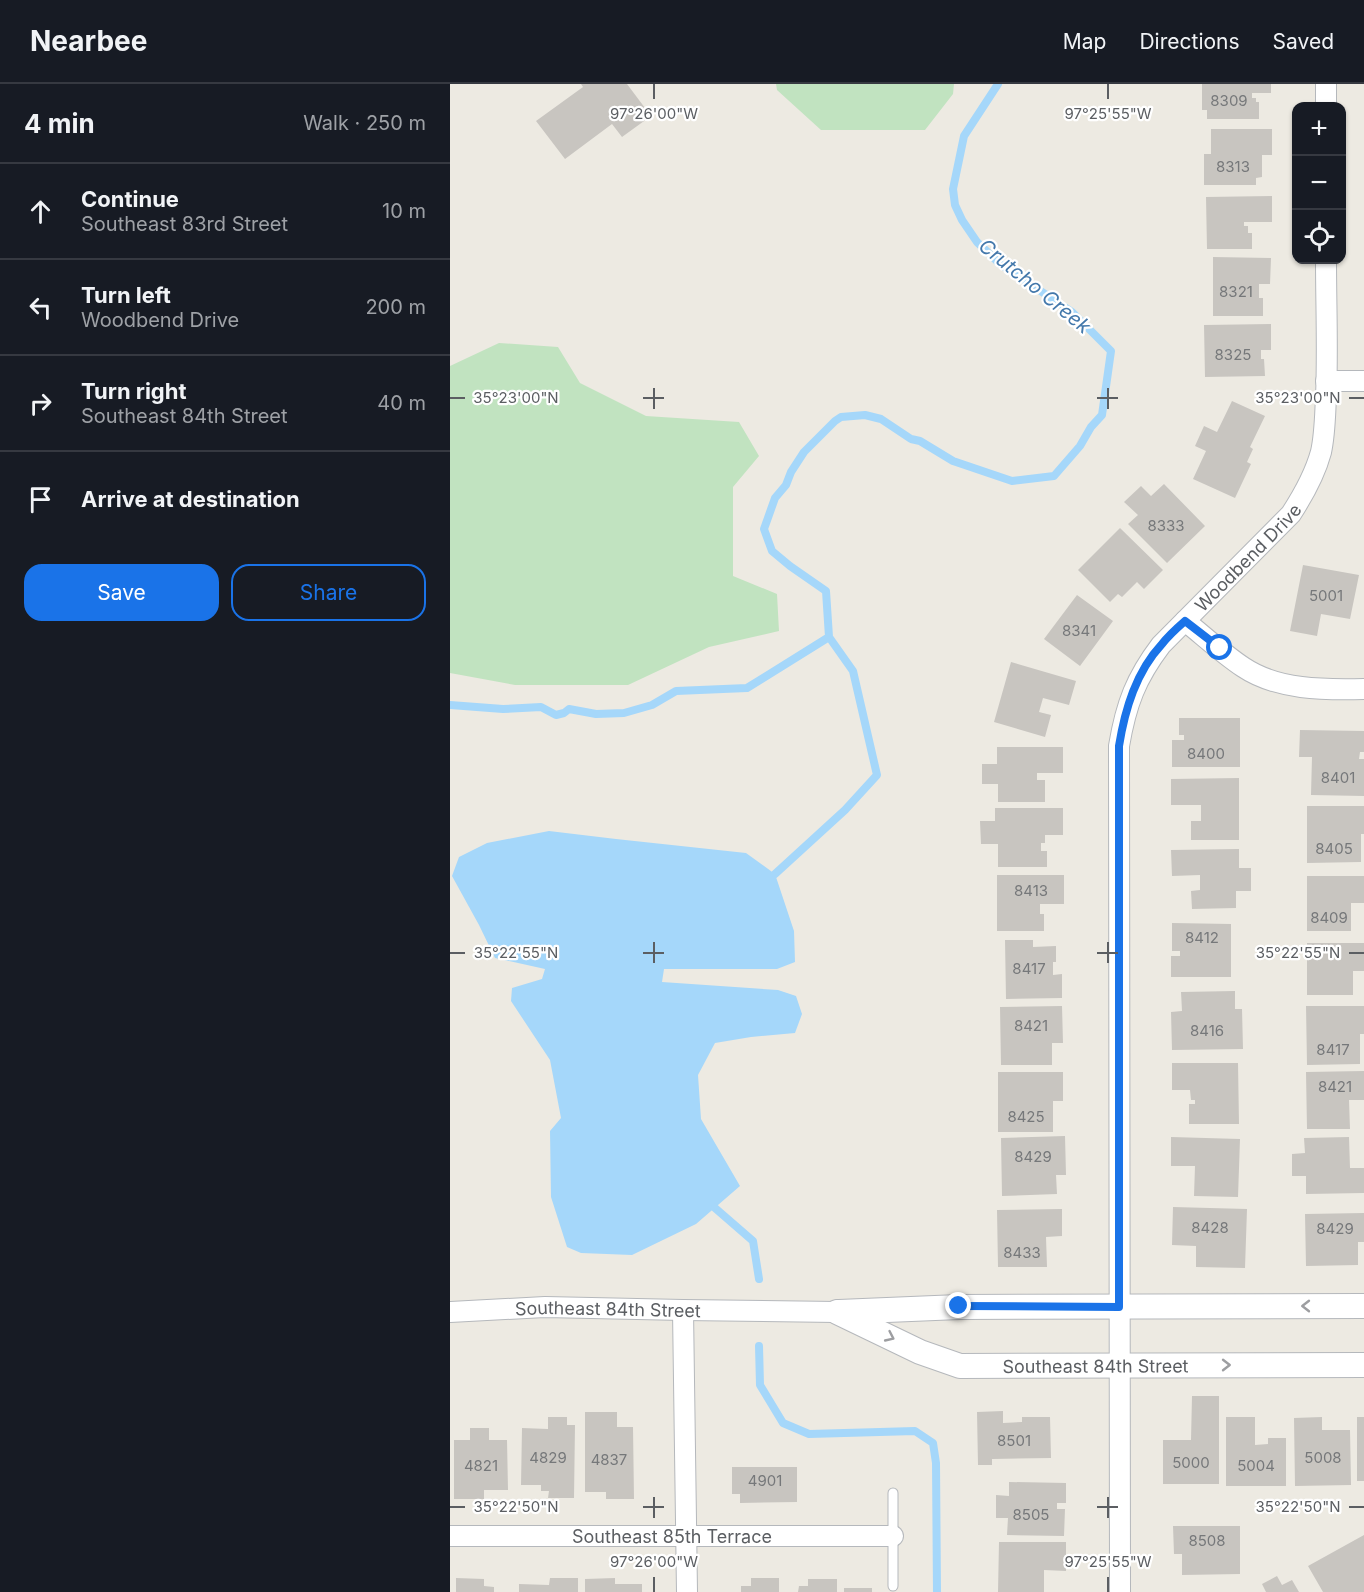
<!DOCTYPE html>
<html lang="en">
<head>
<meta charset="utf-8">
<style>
  body { margin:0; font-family:Inter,sans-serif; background:#20242c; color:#f1f3f6 }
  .controls { position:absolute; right:18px; top:18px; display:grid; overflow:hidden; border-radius:12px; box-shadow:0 2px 4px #0004 }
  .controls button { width:54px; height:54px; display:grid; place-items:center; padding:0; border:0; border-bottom:2px solid #363941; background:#171b24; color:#f1f3f6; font:30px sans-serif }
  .stop { position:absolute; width:18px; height:18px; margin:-14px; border:4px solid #1a73e8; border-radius:50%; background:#fff }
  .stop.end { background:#1a73e8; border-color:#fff; box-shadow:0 2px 6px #0008 }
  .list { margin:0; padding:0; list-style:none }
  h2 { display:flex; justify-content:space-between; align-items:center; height:78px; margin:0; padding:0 24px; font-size:26px }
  h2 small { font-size:20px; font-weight:400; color:#9ea1a6 }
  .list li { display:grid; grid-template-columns:39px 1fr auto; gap:18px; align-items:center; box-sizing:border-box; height:96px; padding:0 24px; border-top:2px solid #363941 }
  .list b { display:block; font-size:22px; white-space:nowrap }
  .list p { margin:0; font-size:20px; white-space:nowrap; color:#9ea1a6 }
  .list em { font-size:20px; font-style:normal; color:#9ea1a6 }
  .actions { display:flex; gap:12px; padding:18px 24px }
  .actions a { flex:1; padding:14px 0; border:2px solid #1a73e8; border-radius:18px; text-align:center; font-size:21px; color:#1a73e8 }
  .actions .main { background:#1a73e8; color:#fff }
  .icon { flex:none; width:33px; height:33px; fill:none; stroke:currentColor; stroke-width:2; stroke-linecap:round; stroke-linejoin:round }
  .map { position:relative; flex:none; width:914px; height:1508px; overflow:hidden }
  header { display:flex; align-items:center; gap:36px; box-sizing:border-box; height:84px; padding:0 30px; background:#171b24; border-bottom:2px solid #363941 }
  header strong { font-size:28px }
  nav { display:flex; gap:33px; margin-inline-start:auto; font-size:21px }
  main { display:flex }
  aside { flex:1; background:#171b24 }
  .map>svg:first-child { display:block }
  .green { fill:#c1e3c0 }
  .water { fill:#a5d7fa }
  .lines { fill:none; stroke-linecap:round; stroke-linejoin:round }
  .stream { stroke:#a5d7fa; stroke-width:8 }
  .building { fill:#c8c5c0 }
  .service-casing { stroke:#b5b8bc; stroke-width:11 }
  .minor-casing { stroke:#b5b8bc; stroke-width:22 }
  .tertiary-casing { stroke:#b5b8bc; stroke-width:26 }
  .service { stroke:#fff; stroke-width:9 }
  .minor { stroke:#fff; stroke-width:20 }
  .tertiary { stroke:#fff; stroke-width:24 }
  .oneway { stroke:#9d9ea1 }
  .route { stroke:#1a73e8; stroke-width:8 }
  .ticks { fill:none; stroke:#5b5e62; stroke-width:2 }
  .labels { text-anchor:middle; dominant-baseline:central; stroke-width:4.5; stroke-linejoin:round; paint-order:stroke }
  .number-label { font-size:15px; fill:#76787a }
  .street-label { font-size:18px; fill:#5b5e62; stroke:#fff }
  .water-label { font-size:20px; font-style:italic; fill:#4378ab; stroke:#fff }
  .ticks-label { font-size:15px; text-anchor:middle; fill:#5b5e62; stroke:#fff; stroke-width:4.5; stroke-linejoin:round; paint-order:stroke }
</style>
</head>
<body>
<header>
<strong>Nearbee</strong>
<nav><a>Map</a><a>Directions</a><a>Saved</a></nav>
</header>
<main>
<aside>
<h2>4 min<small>Walk · 250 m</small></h2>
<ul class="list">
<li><svg class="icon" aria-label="ahead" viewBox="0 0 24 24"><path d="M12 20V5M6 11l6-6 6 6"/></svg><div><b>Continue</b><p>Southeast 83rd Street</p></div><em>10 m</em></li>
<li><svg class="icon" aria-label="left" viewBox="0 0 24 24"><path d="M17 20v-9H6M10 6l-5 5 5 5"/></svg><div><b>Turn left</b><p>Woodbend Drive</p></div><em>200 m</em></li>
<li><svg class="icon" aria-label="right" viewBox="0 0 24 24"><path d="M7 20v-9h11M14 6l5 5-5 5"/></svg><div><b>Turn right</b><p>Southeast 84th Street</p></div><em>40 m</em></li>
<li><svg class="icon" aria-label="arrive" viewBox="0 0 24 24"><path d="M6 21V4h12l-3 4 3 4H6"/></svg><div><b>Arrive at destination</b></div></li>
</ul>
<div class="actions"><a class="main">Save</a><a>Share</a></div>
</aside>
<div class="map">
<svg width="914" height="1508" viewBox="0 0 914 1508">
  <rect width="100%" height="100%" fill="#edeae2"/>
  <path class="green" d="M 326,0 L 504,0 L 503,10 L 475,46 L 371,46 L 327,6 Z
    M 49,259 L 108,263 L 130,299 L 196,332 L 289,338 L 309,372 L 283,403 L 283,492 L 327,510 L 329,547 L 259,563 L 178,601 L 65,601 L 0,589 L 0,282 Z"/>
  <path class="water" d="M 99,747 L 166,755 L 296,769 L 325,790 L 344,847 L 345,878 L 327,885 L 214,885 L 212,898 L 328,906 L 346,912 L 352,930 L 345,949 L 301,953 L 265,959 L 248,991 L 251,1035 L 290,1102 L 246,1140 L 182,1171 L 131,1169 L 117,1163 L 101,1113 L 100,1047 L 111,1034 L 100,976 L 61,917 L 62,904 L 92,895 L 95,885 L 45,874 L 29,841 L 2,792 L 9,773 L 37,759 Z"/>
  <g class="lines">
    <path class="stream" d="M 0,621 L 53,625 L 91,623 L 106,631 L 114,629 L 119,625 L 146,630 L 174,629 L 202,621 L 226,607 L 297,604 L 379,553 L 376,507 L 340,482 L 322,467 L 314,445 L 325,414 L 336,401 L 341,388 L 354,368 L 385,337 L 391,333 L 415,331 L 431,335 L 461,355 L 470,357 L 503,377 L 562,397 L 604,392 L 630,362 L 641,343 L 652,331 L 661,267 L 622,228 L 550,180 L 527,158 L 512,136 L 505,121 L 503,105 L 514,52 L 548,0
      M 325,790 L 395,726 L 427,691 L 403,587 L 379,553
      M 265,1124 L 303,1157 L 309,1195
      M 309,1262 L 310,1301 L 333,1339 L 359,1350 L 465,1347 L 483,1359 L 486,1379 L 487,1508"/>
  </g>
  <path class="building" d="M 131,0 L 177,0 L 201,32 L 172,53 L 162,40 L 115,75 L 86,37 L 133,3 Z
    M 752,0 L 821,0 L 821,9 L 802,9 L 802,14 L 806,14 L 806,18 L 809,18 L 809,35 L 757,35 L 757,26 L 752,26 Z
    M 761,45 L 822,45 L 822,71 L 812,71 L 812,93 L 806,94 L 806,101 L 754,101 L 754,70 L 761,70 Z
    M 822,112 L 822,138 L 794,138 L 794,142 L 798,142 L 798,149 L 802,149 L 802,165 L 757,165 L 756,113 Z
    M 763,173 L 821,174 L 820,200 L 809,200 L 809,214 L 813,214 L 813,232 L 763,232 Z
    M 821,240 L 821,266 L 811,266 L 811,275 L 814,275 L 815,292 L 755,293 L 754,241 Z
    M 782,317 L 815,332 L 800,363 L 803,365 L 797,378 L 801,380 L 785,414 L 743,395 L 756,367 L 745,362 L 754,342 L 767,348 Z
    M 714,400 L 755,442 L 717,479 L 678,440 L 688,431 L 674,418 L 691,402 L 701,412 Z
    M 670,444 L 713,486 L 694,505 L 687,498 L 672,513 L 668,510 L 660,518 L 628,486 Z
    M 853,481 L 909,491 L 900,535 L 871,530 L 867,552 L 840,547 Z
    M 627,511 L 663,537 L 630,582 L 594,555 Z
    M 561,578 L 626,597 L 619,621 L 593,614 L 589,628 L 601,631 L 595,653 L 544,638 Z
    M 729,634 L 790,634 L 790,683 L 722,683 L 722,656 L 734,656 L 734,651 L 729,651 Z
    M 850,646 L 914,647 L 914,668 L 910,668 L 909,675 L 914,675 L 914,712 L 861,711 L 862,673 L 849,673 Z
    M 547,663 L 613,663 L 613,689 L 587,689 L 587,696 L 595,696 L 595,718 L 548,718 L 548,700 L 532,700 L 532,680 L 547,680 Z
    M 789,694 L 789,756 L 741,756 L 741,737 L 751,737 L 751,721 L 721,721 L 721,695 Z
    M 857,722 L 914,722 L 914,750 L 911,750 L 911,778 L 857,779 Z
    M 545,724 L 613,724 L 613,751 L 595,751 L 595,759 L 591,759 L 591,767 L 597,767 L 597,783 L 548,783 L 548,760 L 531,760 L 530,737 L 545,737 Z
    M 789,765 L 789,784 L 801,784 L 801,807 L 786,807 L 786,824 L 742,825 L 741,807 L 750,806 L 750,791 L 722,792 L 721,766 Z
    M 547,791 L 614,791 L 614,820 L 590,820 L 590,830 L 594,830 L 594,847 L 547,847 Z
    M 857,792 L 914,792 L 914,819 L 901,819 L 901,847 L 857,847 Z
    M 722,839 L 781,840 L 781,893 L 721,893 L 721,872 L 730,872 L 730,867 L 722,867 Z
    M 555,856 L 583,856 L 583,863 L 606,862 L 606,878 L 603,878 L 603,891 L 612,890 L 612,914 L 556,915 Z
    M 857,859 L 914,859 L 914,887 L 903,887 L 903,911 L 857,911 Z
    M 785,907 L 785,925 L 792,925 L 793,965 L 722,966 L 721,928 L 732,927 L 731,908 Z
    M 612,922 L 613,959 L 602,959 L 602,981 L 551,981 L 550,923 Z
    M 856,922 L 914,922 L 914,950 L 910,950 L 910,980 L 857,981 Z
    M 722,979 L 788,979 L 789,1040 L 739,1040 L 739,1020 L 745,1020 L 745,1016 L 741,1016 L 740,1006 L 722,1006 Z
    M 914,987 L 914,1016 L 899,1016 L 900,1045 L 857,1045 L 856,988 Z
    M 548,988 L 613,988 L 613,1017 L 603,1017 L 603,1048 L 548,1048 Z
    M 615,1052 L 616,1091 L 606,1091 L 607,1110 L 552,1112 L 551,1054 Z
    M 721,1053 L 790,1055 L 788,1113 L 744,1112 L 745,1082 L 721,1082 Z
    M 899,1053 L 900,1084 L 914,1084 L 914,1109 L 856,1110 L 856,1092 L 842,1092 L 842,1070 L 855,1069 L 854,1054 Z
    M 723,1123 L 797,1125 L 795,1184 L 746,1183 L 746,1162 L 722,1161 Z
    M 612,1125 L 612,1152 L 596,1153 L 597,1183 L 548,1183 L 547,1126 Z
    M 914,1129 L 914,1158 L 908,1158 L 908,1181 L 856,1182 L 855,1130 Z
    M 742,1312 L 769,1312 L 769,1400 L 713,1400 L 713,1356 L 741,1356 Z
    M 553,1327 L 553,1339 L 572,1338 L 572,1333 L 600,1333 L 601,1374 L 542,1375 L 542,1381 L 528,1381 L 527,1328 Z
    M 135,1328 L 167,1328 L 167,1343 L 183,1343 L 184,1415 L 156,1415 L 156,1408 L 135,1408 Z
    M 98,1333 L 117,1333 L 117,1341 L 125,1341 L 124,1414 L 98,1414 L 99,1407 L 91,1407 L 91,1401 L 71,1401 L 72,1344 L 98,1345 Z
    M 776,1333 L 805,1333 L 805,1361 L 818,1360 L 818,1354 L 836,1354 L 836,1402 L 776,1402 Z
    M 872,1333 L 872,1346 L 900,1346 L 901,1401 L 845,1402 L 844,1334 Z
    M 907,1333 L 914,1333 L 914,1397 L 907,1397 Z
    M 20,1344 L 39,1344 L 39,1356 L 57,1356 L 58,1406 L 34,1406 L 34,1415 L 4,1415 L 4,1356 L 20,1356 Z
    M 282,1383 L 347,1383 L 347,1418 L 290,1419 L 290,1410 L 282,1410 Z
    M 559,1398 L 616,1399 L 616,1419 L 607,1419 L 607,1425 L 615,1425 L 614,1452 L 557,1451 L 558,1434 L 546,1434 L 546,1411 L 559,1412 Z
    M 723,1442 L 790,1442 L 790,1490 L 732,1491 L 732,1470 L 724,1470 Z
    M 914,1451 L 914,1508 L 873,1508 L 858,1482 Z
    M 549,1458 L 616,1458 L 616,1487 L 594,1486 L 594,1508 L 548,1508 Z
    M 827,1492 L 832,1501 L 842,1496 L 849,1508 L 816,1508 L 812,1500 Z
    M 6,1494 L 34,1495 L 34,1502 L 44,1503 L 44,1508 L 6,1508 Z
    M 100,1494 L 128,1494 L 128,1508 L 69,1508 L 69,1500 L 99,1501 Z
    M 165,1494 L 165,1500 L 192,1500 L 192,1508 L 135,1508 L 135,1495 Z
    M 301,1494 L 329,1494 L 329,1508 L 291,1508 L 291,1502 L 301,1502 Z
    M 358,1495 L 387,1495 L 387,1508 L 348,1508 L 349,1502 L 358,1502 Z
    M 394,1504 L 422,1504 L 422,1508 L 394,1508 Z"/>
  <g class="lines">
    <defs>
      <path id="service" d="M 443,1409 L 443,1502"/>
      <g id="minor">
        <path d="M 876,0 L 876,22"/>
        <path d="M 876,297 L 914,297"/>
        <path d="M 735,537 C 754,552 772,569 793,583 C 827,606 874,606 914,605"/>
        <path d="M 233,1226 L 237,1508"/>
        <path id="s1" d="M 0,1228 L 95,1223 L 233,1226 L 387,1228"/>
        <path id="s2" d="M 0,1452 L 443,1452"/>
        <path id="s3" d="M 670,1508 L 669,662 C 676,620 686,594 711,561 L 841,430 C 854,410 865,390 871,368 C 875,350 875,331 876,313 C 878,267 876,221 876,176"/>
      </g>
      <g id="tertiary">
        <path id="s4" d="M 387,1228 L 470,1268 L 510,1282 L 914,1281"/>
        <path d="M 389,1228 L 509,1223 L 914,1222"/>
      </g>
    </defs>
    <use href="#service" class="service-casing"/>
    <use href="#minor" class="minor-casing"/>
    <use href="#tertiary" class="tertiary-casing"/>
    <use href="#service" class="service"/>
    <use href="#minor" class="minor"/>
    <use href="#tertiary" class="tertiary"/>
  </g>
  <defs><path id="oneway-chevron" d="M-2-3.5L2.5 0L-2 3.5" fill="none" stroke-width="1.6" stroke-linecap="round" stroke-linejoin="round" transform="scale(1.5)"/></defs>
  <g class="oneway">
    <use href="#oneway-chevron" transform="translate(856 1222) rotate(180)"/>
    <use href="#oneway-chevron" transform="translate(440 1253) rotate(25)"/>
    <use href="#oneway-chevron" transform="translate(776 1281)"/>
  </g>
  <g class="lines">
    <path class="route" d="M 509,1222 L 669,1223 L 669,662 C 675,625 686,588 712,560 C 719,551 727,544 735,537 L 770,564"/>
  </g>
  <path class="ticks" d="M 204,0 L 204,15M 658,0 L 658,15M 204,304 L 204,325M 658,304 L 658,325M 0,314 L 15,314M 193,314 L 214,314M 647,314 L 668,314M 899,314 L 914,314M 204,858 L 204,879M 658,858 L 658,879M 0,869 L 15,869M 193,869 L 214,869M 647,869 L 668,869M 899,869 L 914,869M 204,1413 L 204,1434M 658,1413 L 658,1434M 0,1423 L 15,1423M 193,1423 L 214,1423M 647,1423 L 668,1423M 899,1423 L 914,1423M 204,1493 L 204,1508M 658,1493 L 658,1508"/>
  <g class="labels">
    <g class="number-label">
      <text x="779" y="16">8309</text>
      <text x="783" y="82">8313</text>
      <text x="786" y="207">8321</text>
      <text x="783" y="270">8325</text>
      <text x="716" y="441">8333</text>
      <text x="876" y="511">5001</text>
      <text x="629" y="546">8341</text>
      <text x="756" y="669">8400</text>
      <text x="888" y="693">8401</text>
      <text x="884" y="764">8405</text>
      <text x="581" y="806">8413</text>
      <text x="879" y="833">8409</text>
      <text x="752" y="853">8412</text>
      <text x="579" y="884">8417</text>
      <text x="581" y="941">8421</text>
      <text x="757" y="946">8416</text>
      <text x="883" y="965">8417</text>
      <text x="885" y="1002">8421</text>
      <text x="576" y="1032">8425</text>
      <text x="583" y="1072">8429</text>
      <text x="760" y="1143">8428</text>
      <text x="885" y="1144">8429</text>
      <text x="572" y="1168">8433</text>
      <text x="564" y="1356">8501</text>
      <text x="98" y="1373">4829</text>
      <text x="873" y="1373">5008</text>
      <text x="159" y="1375">4837</text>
      <text x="741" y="1378">5000</text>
      <text x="31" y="1381">4821</text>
      <text x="806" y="1381">5004</text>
      <text x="315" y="1396">4901</text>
      <text x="581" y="1430">8505</text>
      <text x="757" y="1456">8508</text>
    </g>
    <g class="street-label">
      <text stroke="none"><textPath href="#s3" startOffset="1080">Woodbend Drive</textPath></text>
      <text stroke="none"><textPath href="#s1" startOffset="158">Southeast 84th Street</textPath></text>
      <text stroke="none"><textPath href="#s4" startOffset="270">Southeast 84th Street</textPath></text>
      <text stroke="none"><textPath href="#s2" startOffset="222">Southeast 85th Terrace</textPath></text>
    </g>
    <g class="water-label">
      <text transform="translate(585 202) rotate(39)">Crutcho Creek</text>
    </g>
  </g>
  <g class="ticks-label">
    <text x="204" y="35">97°26'00"W</text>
    <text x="658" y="35">97°25'55"W</text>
    <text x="66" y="319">35°23'00"N</text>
    <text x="848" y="319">35°23'00"N</text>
    <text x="66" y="874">35°22'55"N</text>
    <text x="848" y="874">35°22'55"N</text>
    <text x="66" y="1428">35°22'50"N</text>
    <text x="848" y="1428">35°22'50"N</text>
    <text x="204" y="1483">97°26'00"W</text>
    <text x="658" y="1483">97°25'55"W</text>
  </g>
</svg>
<div class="controls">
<button>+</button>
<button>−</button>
<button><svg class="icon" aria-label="locate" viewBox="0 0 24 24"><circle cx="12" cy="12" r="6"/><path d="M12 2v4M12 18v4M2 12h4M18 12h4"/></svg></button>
</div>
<div class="stop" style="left:770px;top:564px"></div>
<div class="stop end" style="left:509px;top:1222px"></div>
</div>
</main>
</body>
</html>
